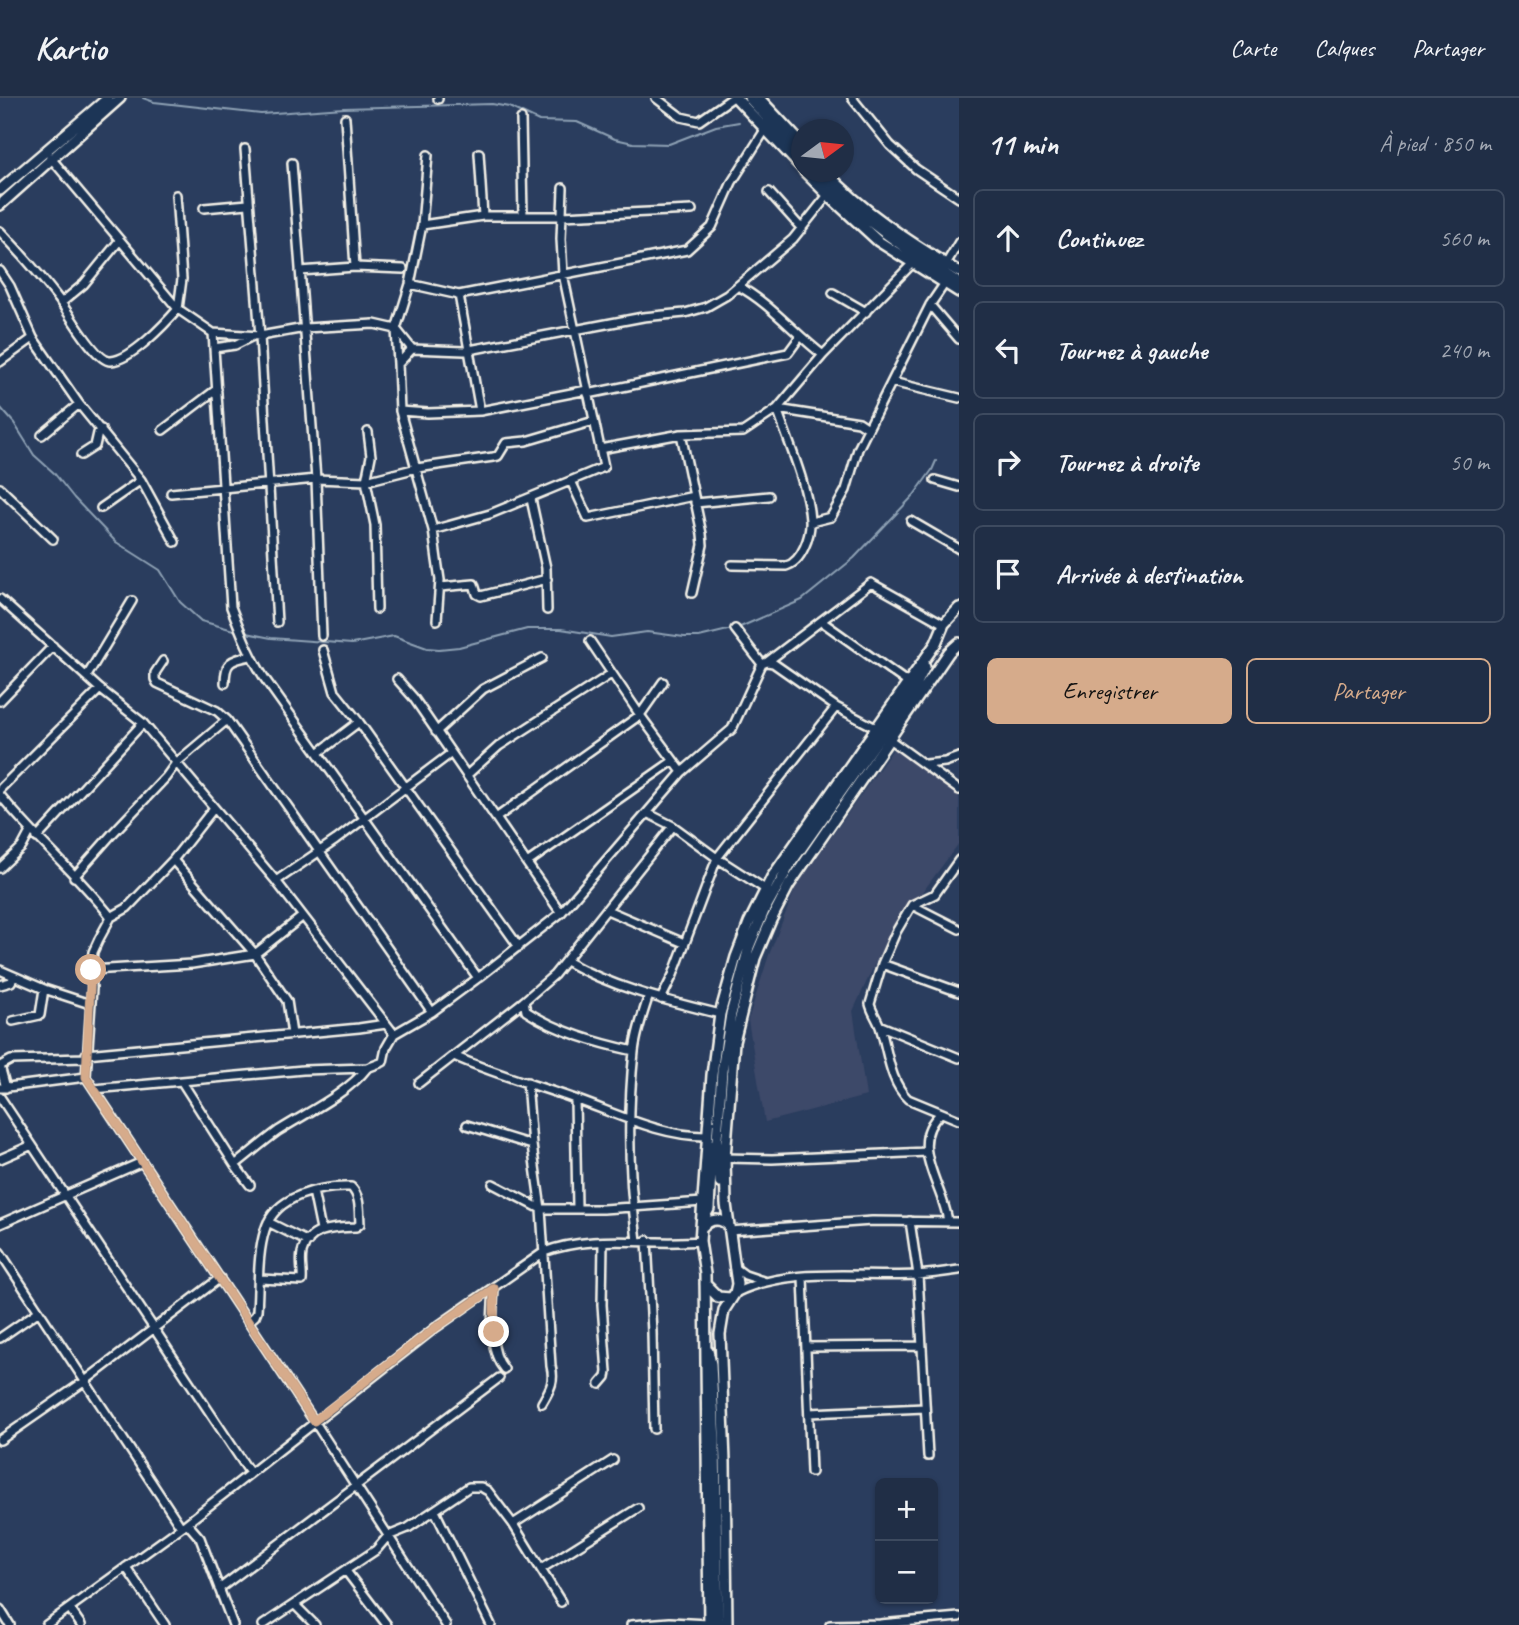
<!DOCTYPE html>
<html lang="fr">
<head>
<meta charset="utf-8">
<style>
  body { margin:0; font-family:Caveat,sans-serif; background:#2d3a51; color:#f1f3f6 }
  .controls { position:absolute; right:21px; bottom:21px; display:grid; overflow:hidden; border-radius:10px; box-shadow:0 2px 5px #0004 }
  .controls button { width:63px; height:63px; display:grid; place-items:center; padding:0; border:0; border-bottom:2px solid #3d4a5f; background:#202e46; color:#f1f3f6; font:35px sans-serif }
  .compass { position:absolute; left:791px; top:21px; width:63px; height:63px; border-radius:50%; background:#202e46; box-shadow:0 2px 5px #0004; rotate:75deg }
  .stop { position:absolute; width:21px; height:21px; margin:-16px; border:5px solid #d6ab8b; border-radius:50%; background:#fff }
  .stop.end { background:#d6ab8b; border-color:#fff; box-shadow:0 2px 7px #0008 }
  .list { margin:0; padding:0; list-style:none }
  h2 { display:flex; justify-content:space-between; align-items:center; height:91px; margin:0; padding:0 28px; font-size:30px }
  h2 small { font-size:23px; font-weight:400; color:#a2a8b3 }
  .list li { display:grid; grid-template-columns:46px 1fr auto; gap:21px; align-items:center; box-sizing:border-box; height:98px; margin:0 14px 14px; padding:0 14px; border:2px solid #3d4a5f; border-radius:10px }
  .list b { display:block; font-size:26px; white-space:nowrap }
  .list em { font-size:23px; font-style:normal; color:#a2a8b3 }
  .actions { display:flex; gap:14px; padding:21px 28px }
  .actions a { flex:1; padding:16px 0; border:2px solid #d6ab8b; border-radius:10px; text-align:center; font-size:24px; color:#d6ab8b }
  .actions .main { background:#d6ab8b; color:#111 }
  .icon { flex:none; width:38px; height:38px; fill:none; stroke:currentColor; stroke-width:2; stroke-linecap:round; stroke-linejoin:round }
  .map { position:relative; flex:none; width:959px; height:1527px; overflow:hidden }
  header { display:flex; align-items:center; gap:42px; box-sizing:border-box; height:98px; padding:0 35px; background:#202e46; border-bottom:2px solid #3d4a5f }
  header strong { font-size:33px }
  nav { display:flex; gap:38px; margin-inline-start:auto; font-size:24px }
  main { display:flex }
  aside { flex:1; background:#202e46 }
  .map>svg:first-child { display:block }
  .built { fill:#3e4969 }
  .lines { fill:none; stroke-linecap:round; stroke-linejoin:round }
  .stream { stroke:#8ea1b4; stroke-width:2 }
  .minor-casing { stroke:#f4f1e8; stroke-width:12 }
  .major-casing { stroke:#f4f1e8; stroke-width:14 }
  .minor { stroke:#1d3557; stroke-width:7 }
  .major { stroke:#1d3557; stroke-width:9 }
  .route { stroke:#d6ab8b; stroke-width:9 }
</style>
</head>
<body>
<header>
<strong>Kartio</strong>
<nav><a>Carte</a><a>Calques</a><a>Partager</a></nav>
</header>
<main>
<div class="map">
<svg width="959" height="1527" viewBox="0 0 959 1527">
  <rect width="100%" height="100%" fill="#2a3d5e"/>
  <filter id="ink" filterUnits="userSpaceOnUse"><feTurbulence type="fractalNoise" baseFrequency=".0143" numOctaves="2"/><feDisplacementMap in="SourceGraphic" scale="14" xChannelSelector="R" yChannelSelector="G"/><feConvolveMatrix kernelMatrix="1 2 1 2 8 2 1 2 1" color-interpolation-filters="sRGB"/></filter>
  <g filter="url(#ink)">
    <path class="built" d="M 894,650 L 959,697 L 959,745 L 884,846 L 853,913 L 866,998 L 765,1024 L 748,922 L 769,857 L 796,789 Z"/>
    <g class="lines">
      <path class="stream" d="M 143,0 L 154,4 L 261,16 L 344,10 L 492,6 L 509,9 L 539,23 L 577,24 L 615,41 L 633,45 L 669,46 L 716,28 L 739,24
        M 0,309 L 14,325 L 34,357 L 54,375 L 74,400 L 116,444 L 160,472 L 180,504 L 201,523 L 237,533
        M 738,530 L 802,502 L 854,460 L 914,397 L 932,372 L 936,363
        M 246,535 L 271,540 L 352,546 L 394,538 L 427,550 L 439,551 L 459,549 L 527,531 L 561,531 L 611,539 L 647,534 L 684,539 L 699,539 L 732,531"/>
      <defs>
        <path id="minor" d="M 656,0 L 681,19 L 699,23 L 732,0
          M 852,0 L 890,47 L 916,71 L 959,100
          M 438,1 L 438,0
          M 345,20 L 355,169
          M 521,21 L 523,118
          M 245,51 L 260,238 L 277,524
          M 479,55 L 483,118
          M 50,59 L 178,211 L 213,235 L 260,238 L 305,230 L 374,226 L 396,231 L 412,251 L 464,253 L 643,219 L 685,215 L 706,209 L 727,197 L 793,141 L 828,97
          M 292,65 L 316,381 L 322,538
          M 769,94 L 802,131
          M 204,110 L 248,106
          M 422,127 L 483,118 L 562,118 L 692,112
          M 0,133 C 21,155 41,178 60,203 C 68,214 97,265 111,263 C 131,262 165,226 178,211 L 182,181 L 176,97
          M 946,166 L 959,144
          M 0,173 L 10,188 L 33,240 L 79,306 L 141,382 L 175,444
          M 300,173 L 355,169 L 403,171
          M 410,186 L 459,197 L 687,152 L 712,129 L 732,84 L 765,32
          M 738,188 C 770,205 794,235 823,257
          M 833,195 L 866,214
          M 459,197 L 480,313
          M 61,205 L 84,186 L 119,143
          M 930,207 L 959,241
          M 213,235 L 231,509 C 241,535 250,558 265,581 L 478,880
          M 214,250 L 235,247 L 253,238
          M 412,251 L 398,266 L 400,313 L 433,432 L 437,462 L 440,482 L 437,522
          M 0,264 L 33,240
          M 398,266 L 396,231 L 410,186 L 422,127 L 428,57
          M 892,284 L 959,300
          M 588,296 L 788,255 L 799,240
          M 400,313 L 428,315 L 480,313 L 587,292
          M 163,332 L 217,291
          M 368,334 L 371,358 L 366,383 L 375,427 L 377,511
          M 681,336 L 702,436 L 703,447 L 692,495
          M 42,337 L 79,306
          M 600,351 L 681,336 L 743,334 L 777,311 L 823,257 L 912,166
          M 81,357 L 95,348 L 98,335 L 101,331
          M 935,382 L 959,389
          M 571,383 L 588,420 L 694,398
          M 0,390 L 53,441
          M 171,395 L 316,381 L 366,383 L 417,370 L 493,359 L 498,358 L 506,345 L 526,343 L 594,323
          M 531,401 L 546,470 L 547,512
          M 695,405 L 769,398
          M 101,410 L 141,382
          M 911,423 L 959,451
          M 811,424 L 831,419 L 846,392 L 858,351 L 930,207 L 945,185
          M 433,432 L 490,416 L 604,369 L 563,176 L 561,141 L 563,90
          M 732,467 L 786,468 C 802,464 811,437 810,422 C 808,389 788,343 777,311 L 859,324 L 868,330
          M 440,489 L 474,486 L 477,496 L 481,498 L 547,481
          M 0,501 L 100,591 L 143,625 L 276,783 L 394,936
          M 821,523 L 908,585
          M 735,531 L 762,566
          M 590,543 L 640,617 L 682,674
          M 323,552 L 335,594 L 359,624 L 519,849
          M 163,563 L 155,575 L 155,581 L 157,585 L 217,613 L 227,622 L 432,914
          M 767,564 L 871,485 L 944,526
          M 87,578 L 132,503
          M 397,581 L 413,599 L 561,815
          M 225,585 C 225,564 230,562 250,558
          M 0,603 L 53,548
          M 436,634 L 483,591 L 542,560
          M 889,641 L 959,692
          M 318,655 L 359,624
          M 926,666 L 945,664 L 959,659
          M 467,677 L 499,648 L 611,576
          M 0,691 L 100,591
          M 0,697 C 35,740 77,776 111,819
          M 214,710 L 173,762 L 127,810 L 111,819 L 99,841 L 93,854 L 91,872 L 92,890 L 86,979 L 314,1323 L 446,1527
          M 647,715 L 673,728 L 717,760 L 765,791
          M 496,720 L 640,617 L 663,584
          M 37,740 L 143,625
          M 173,762 L 255,856 L 287,903 L 292,936
          M 959,762 L 935,796 L 912,807 L 896,834 L 882,866 L 870,906 C 872,915 879,923 881,932 C 888,955 890,984 908,1001 L 959,1022
          M 527,765 L 673,663
          M 0,770 L 22,749 L 30,734
          M 74,779 L 112,736 L 166,679 L 176,665 L 227,622
          M 276,783 L 336,742 L 450,656
          M 912,807 L 959,831
          M 607,812 L 684,845
          M 566,863 C 613,890 668,903 720,916
          M 882,866 L 959,894
          M 0,872 L 44,891 L 90,906
          M 91,872 L 192,866 L 255,856 L 303,818
          M 0,887 L 11,884 L 14,879
          M 661,901 L 673,877 L 717,760 L 836,609
          M 524,903 L 526,913 C 558,934 598,945 634,953
          M 13,923 L 40,917 L 44,891
          M 881,928 L 959,960
          M 86,956 L 359,930 L 386,926
          M 454,958 C 492,975 532,986 572,1000 C 616,1015 659,1038 706,1038
          M 0,968 L 11,962 L 85,960
          M 0,968 L 6,990
          M 182,984 L 235,1067 L 250,1087
          M 527,984 L 532,1047 L 541,1111 L 551,1268 C 555,1284 550,1291 542,1305
          M 419,985 L 524,903 L 554,877 L 673,728
          M 0,990 L 86,979
          M 94,991 L 303,972 L 367,970 L 383,964 L 386,950 L 394,936 L 432,914 L 478,880 L 561,815 L 682,674 L 732,631 L 762,566 L 767,564 L 773,565 L 836,609 L 876,630
          M 0,999 L 250,1375
          M 575,1001 L 577,1110
          M 941,1015 C 906,1046 944,1088 948,1124
          M 467,1027 L 532,1047
          M 725,1060 L 772,1061 L 927,1054
          M 0,1061 L 32,1047
          M 235,1067 C 249,1056 263,1044 278,1033 C 306,1015 347,996 367,970
          M 493,1086 L 541,1111 L 603,1111 L 703,1104
          M 313,1093 L 321,1132
          M 910,1123 L 918,1177 L 928,1358
          M 268,1124 L 308,1144
          M 0,1126 L 142,1064
          M 729,1133 L 872,1123 L 959,1124
          M 647,1142 L 652,1234 L 654,1331
          M 637,1143 C 629,1081 627,1017 634,954 C 636,935 643,915 649,897
          M 0,1154 L 181,1429
          M 734,1169 L 745,1177 L 766,1184
          M 803,1179 L 811,1374
          M 494,1190 C 493,1214 487,1251 504,1271
          M 735,1195 C 790,1168 858,1180 916,1177 C 930,1176 945,1174 959,1172
          M 248,1224 L 255,1218 L 257,1213 C 259,1187 257,1157 265,1132 C 275,1097 321,1088 351,1089 C 361,1099 359,1113 360,1126 L 356,1129 C 335,1130 308,1129 302,1155 C 300,1165 303,1174 302,1183 L 260,1181
          M 0,1240 L 39,1213
          M 806,1249 L 921,1248
          M 600,1286 L 606,1279 L 607,1274 L 602,1207 L 603,1144
          M 809,1315 L 925,1310
          M 0,1342 L 85,1283 L 220,1180
          M 435,1413 L 491,1527
          M 187,1425 L 200,1440 L 233,1527
          M 513,1426 L 613,1362
          M 126,1469 L 165,1527
          M 541,1471 L 638,1410
          M 346,1473 L 387,1527
          M 219,1491 L 499,1280
          M 295,1507 L 315,1527
          M 0,1511 L 10,1527
          M 70,1511 L 81,1527
          M 46,1527 L 187,1425 L 435,1230 L 544,1154 C 593,1135 649,1148 700,1143
          M 263,1527 L 376,1452 L 388,1438 L 408,1430 L 469,1389 L 481,1389 L 488,1393 L 513,1426 L 561,1504
          M 631,1527 L 670,1524 L 709,1526
          M 830,1527 L 880,1526 L 959,1519"/>
        <path id="major" d="M 736,0 L 802,70
          M 749,0 L 802,58
          M 759,0 L 802,46
          M 805,74 L 828,97 L 878,143 L 959,194
          M 816,74 C 857,119 907,152 959,185
          M 826,74 C 863,114 912,146 959,174
          M 0,92 L 108,0
          M 0,107 L 120,0
          M 720,1084 L 717,1041 L 722,973 L 731,916 L 749,849 L 764,813 L 791,765 L 915,589 L 925,569
          M 705,1118 L 709,1111 L 712,1054 L 715,1046
          M 702,1129 C 710,1121 720,1119 729,1128
          M 705,1186 L 718,1199 L 731,1200
          M 708,1253 L 711,1266 L 715,1344 L 718,1527
          M 709,1527 L 705,1176 L 700,1143 L 712,977 L 720,916 L 736,859 L 749,825 L 772,779 L 936,545 L 944,526 L 959,510
          M 727,1527 L 725,1364 L 720,1236 L 724,1212 L 735,1195 L 737,1186 L 726,1106 L 725,1060 L 734,944 L 755,860 L 771,822 L 789,787 L 949,554 L 959,545"/>
      </defs>
      <use href="#minor" class="minor-casing"/>
      <use href="#major" class="major-casing"/>
      <use href="#minor" class="minor"/>
      <use href="#major" class="major"/>
    </g>
  </g>
  <g class="lines" filter="url(#ink)">
    <path class="route" d="M 91,872 L 86,979 L 314,1323 L 435,1230 L 494,1190 L 494,1234"/>
  </g>
</svg>
<div class="controls">
<button>+</button>
<button>−</button>
</div>
<svg class="compass" viewBox="-18 -18 36 36"><path d="M0-13l5 13h-10z" fill="#e53935"/><path d="M0 13l5-13h-10z" fill="#a2a8b3"/></svg>
<div class="stop" style="left:91px;top:872px"></div>
<div class="stop end" style="left:494px;top:1234px"></div>
</div>
<aside>
<h2>11 min<small>À pied · 850 m</small></h2>
<ul class="list">
<li><svg class="icon" aria-label="ahead" viewBox="0 0 24 24"><path d="M12 20V5M6 11l6-6 6 6"/></svg><div><b>Continuez</b></div><em>560 m</em></li>
<li><svg class="icon" aria-label="left" viewBox="0 0 24 24"><path d="M17 20v-9H6M10 6l-5 5 5 5"/></svg><div><b>Tournez à gauche</b></div><em>240 m</em></li>
<li><svg class="icon" aria-label="right" viewBox="0 0 24 24"><path d="M7 20v-9h11M14 6l5 5-5 5"/></svg><div><b>Tournez à droite</b></div><em>50 m</em></li>
<li><svg class="icon" aria-label="arrive" viewBox="0 0 24 24"><path d="M6 21V4h12l-3 4 3 4H6"/></svg><div><b>Arrivée à destination</b></div></li>
</ul>
<div class="actions"><a class="main">Enregistrer</a><a>Partager</a></div>
</aside>
</main>
</body>
</html>
